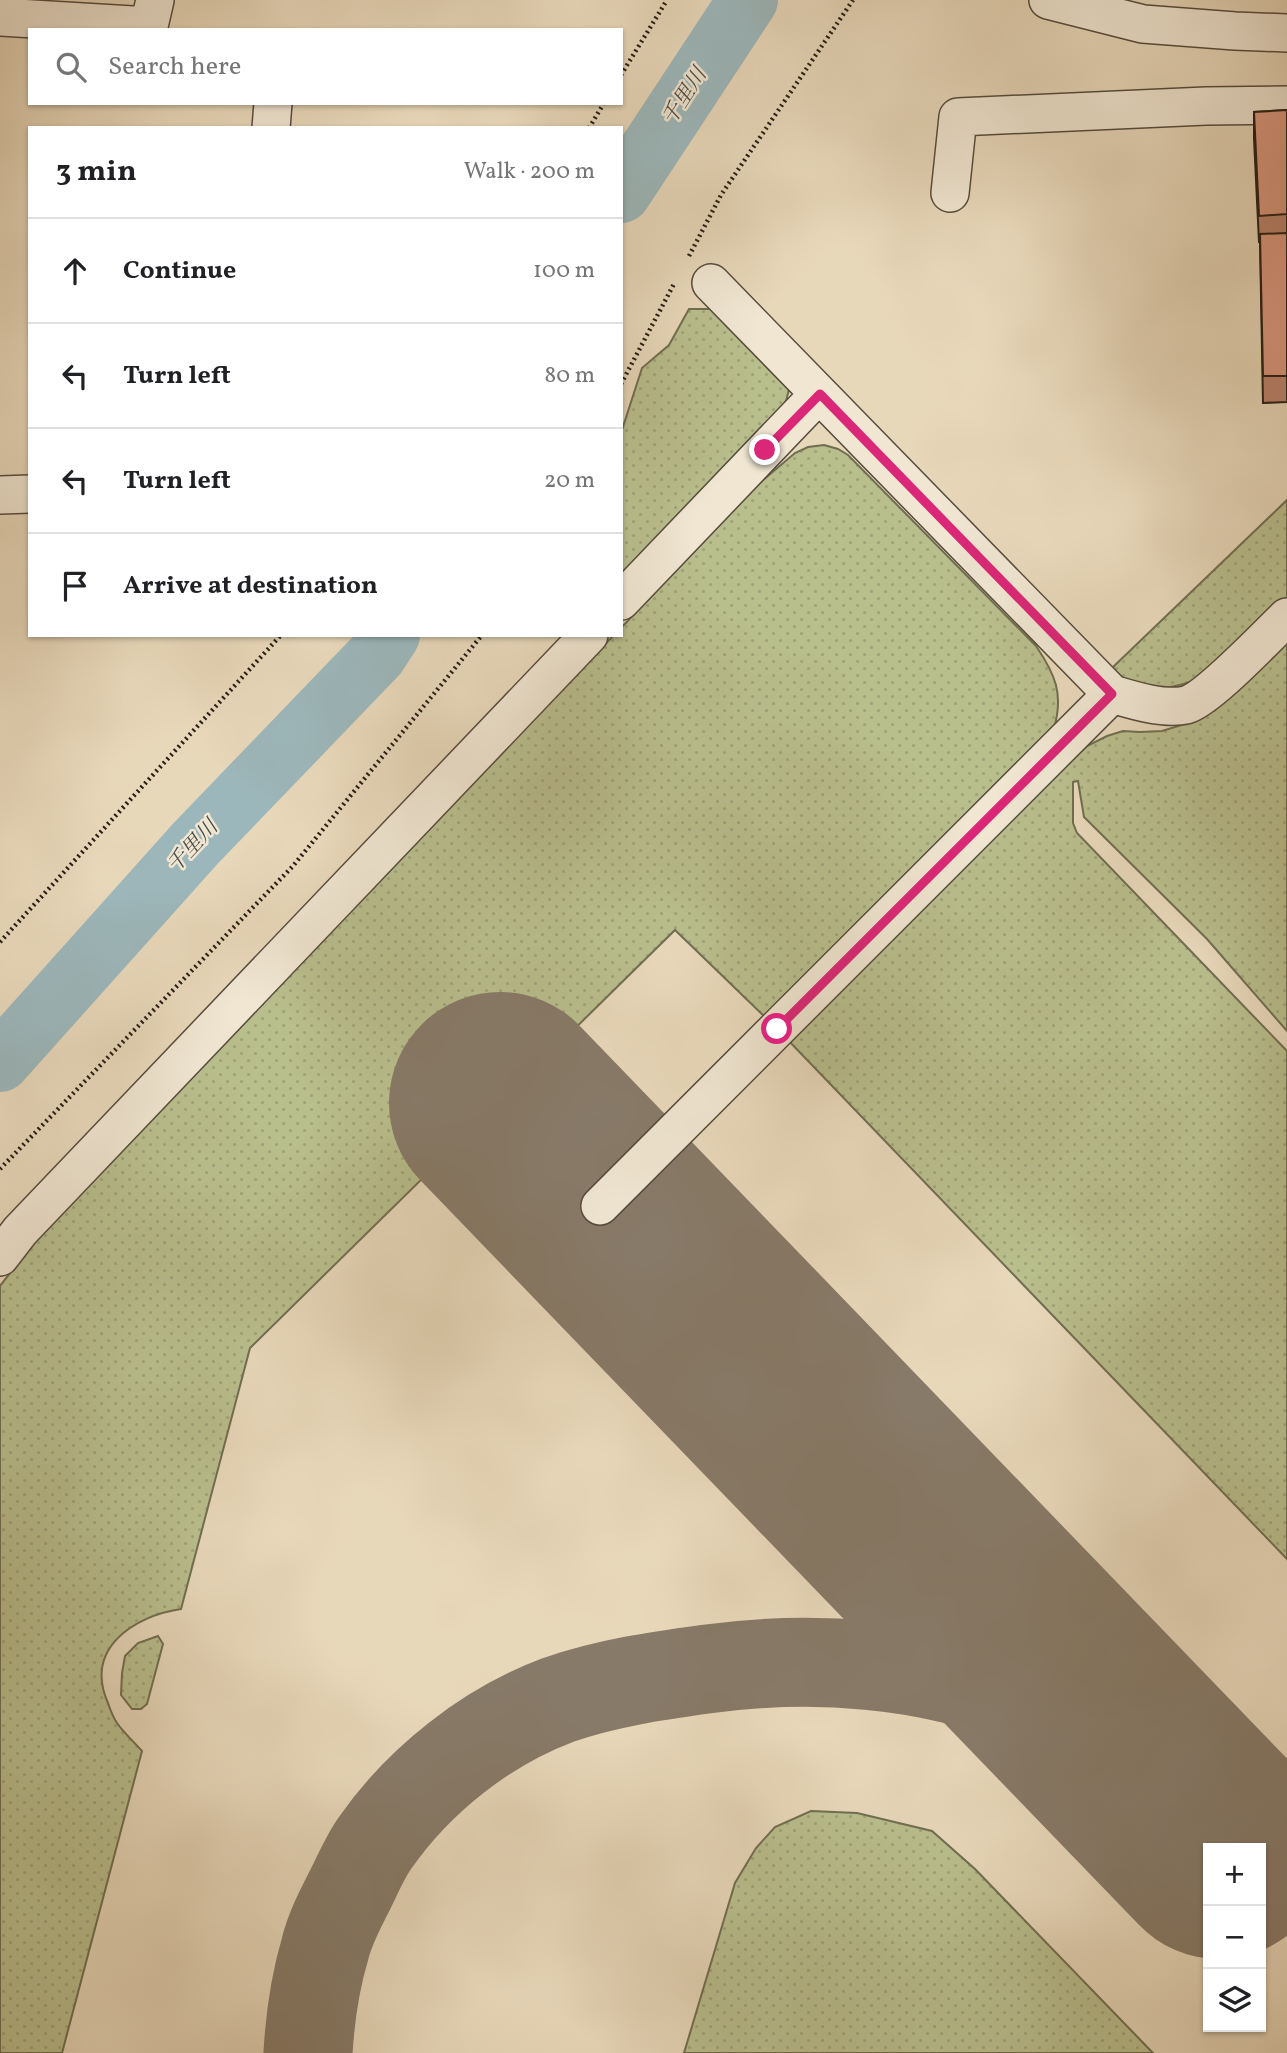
<!DOCTYPE html>
<html lang="en">
<head>
<meta charset="utf-8">
<style>
  body { margin:0; font-family:Vollkorn,"Noto Serif JP",serif; background:#f6f6f6; color:#202124 }
  .controls { position:absolute; right:21px; bottom:21px; display:grid; overflow:hidden; border-radius:0px; box-shadow:0 2px 5px #0004 }
  .controls button { width:63px; height:63px; display:grid; place-items:center; padding:0; border:0; border-bottom:2px solid #e0e0e0; background:#fff; color:#202124; font:35px sans-serif }
  .stop { position:absolute; width:21px; height:21px; margin:-16px; border:5px solid #db2777; border-radius:50%; background:#fff }
  .stop.end { background:#db2777; border-color:#fff; box-shadow:0 2px 7px #0008 }
  .list { margin:0; padding:0; list-style:none }
  h2 { display:flex; justify-content:space-between; align-items:center; height:91px; margin:0; padding:0 28px; font-size:30px }
  h2 small { font-size:23px; font-weight:400; color:#757577 }
  .list li { display:grid; grid-template-columns:46px 1fr auto; gap:21px; align-items:center; box-sizing:border-box; height:105px; padding:0 28px; border-top:2px solid #e0e0e0 }
  .list b { display:block; font-size:26px; white-space:nowrap }
  .list em { font-size:23px; font-style:normal; color:#757577 }
  .icon { flex:none; width:38px; height:38px; fill:none; stroke:currentColor; stroke-width:2; stroke-linecap:round; stroke-linejoin:round }
  .map { position:relative; flex:none; width:1287px; height:2053px; overflow:hidden }
  .search { position:absolute; background:#fff; box-shadow:0 2px 5px #0004; left:28px; top:28px; width:595px; height:77px; display:flex; align-items:center; gap:18px; box-sizing:border-box; padding:0 24px; border-radius:0px; color:#757577; font-size:26px }
  .panel { position:absolute; background:#fff; box-shadow:0 2px 5px #0004; left:28px; top:126px; width:595px; height:511px; border-radius:0px }
  .map>svg:first-child { display:block }
  .grass { fill:url(#grass-dots); stroke:#706e51; stroke-width:2 }
  .lines { fill:none; stroke-linecap:round; stroke-linejoin:round }
  .river { stroke:#9cb7bb; stroke-width:60 }
  .taxiway { stroke:#877a68; stroke-width:89 }
  .runway { stroke:#877a68; stroke-width:222 }
  .minor-casing { stroke:#564c3e; stroke-width:40 }
  .path { stroke:#261d15; stroke-width:4.5; stroke-dasharray:2 3.5; stroke-linecap:butt }
  .minor { stroke:#f0e6d2; stroke-width:37 }
  .wall { fill:#bb836e; stroke:#261d15; stroke-width:2 }
  .building { fill:#da9880; stroke:#261d15; stroke-width:2 }
  .route { stroke:#db2777; stroke-width:9 }
  .labels { text-anchor:middle; dominant-baseline:central; stroke-width:5; stroke-linejoin:round; paint-order:stroke }
  .water-label { font-size:21px; font-style:italic; fill:#494b47; stroke:#f0e6d2 }
</style>
</head>
<body>
<div class="map">
<svg width="1287" height="2053" viewBox="0 0 1287 2053">
  <defs>
    <pattern id="grass-dots" width="8" height="8" patternUnits="userSpaceOnUse" patternTransform="scale(1.75)"><rect width="8" height="8" fill="#b9be8d"/><path d="M2 2h.1M6 6h.1" fill="none" stroke="#9fa379" stroke-width="1.8" stroke-linecap="round"/></pattern>
  </defs>
  <rect width="100%" height="100%" fill="#e8d8ba"/>
  <filter id="stains"><feTurbulence type="fractalNoise" baseFrequency=".00286" numOctaves="4"/><feColorMatrix values="0 0 0 0 .2 0 0 0 0 .09 0 0 0 0 .02 0 0 0 .5 -.17"/></filter>
  <radialGradient id="worn" r=".72"><stop offset=".6" stop-color="#630" stop-opacity="0"/><stop offset="1" stop-color="#630" stop-opacity=".3"/></radialGradient>
  <path class="grass" d="M 689,309 L 718,309 L 790,380 C 788,409 778,417 756,434 L 621,575 L 621,433 L 642,368 L 669,345 Z
    M 824,445 L 838,449 L 848,455 L 1036,646 C 1055,674 1064,694 1054,728 L 766,1018 L 675,930 L 250,1348 L 181,1609 C 133,1616 84,1649 108,1703 C 110,1709 113,1717 117,1723 C 124,1733 134,1742 142,1751 L 62,2053 L 0,2053 L 0,1286 L 48,1224 L 614,635 L 621,635 L 621,628 L 755,487 L 795,453 L 808,447 Z
    M 1287,500 L 1287,597 L 1196,680 C 1185,684 1174,687 1163,688 C 1150,689 1118,680 1112,668 Z
    M 1287,636 L 1287,1031 L 1207,939 L 1084,817 L 1078,781 L 1073,782 L 1073,823 L 1077,833 L 1287,1051 L 1287,1559 L 785,1037 L 973,849 L 1087,746 L 1107,736 L 1123,731 L 1140,732 L 1162,731 L 1188,723 L 1211,709 Z
    M 158,1636 L 163,1644 L 147,1704 L 141,1709 L 132,1709 L 121,1695 L 122,1673 L 125,1656 L 138,1643 Z
    M 811,1811 L 857,1813 L 932,1831 L 975,1869 L 1153,2053 L 684,2053 L 735,1883 L 756,1848 L 775,1827 Z"/>
  <g class="lines">
    <path class="river" d="M 621,193 L 748,0
      M 0,1062 L 196,843 L 377,655 L 390,635"/>
    <path class="taxiway" d="M 308,2053 C 310,2018 315,1983 325,1949 C 330,1928 341,1908 350,1890 C 358,1874 365,1857 375,1843 C 419,1780 486,1727 558,1700 C 607,1683 656,1676 707,1669 C 811,1655 928,1662 1025,1703 C 1050,1714 1073,1730 1096,1745 C 1140,1775 1175,1804 1213,1842"/>
    <path class="runway" d="M 500,1103 L 1219,1848"/>
    <defs>
      <path id="minor" d="M 1048,0 L 1143,24 L 1235,31 L 1287,33
        M 0,17 L 149,26 L 155,0
        M 271,128 L 273,103
        M 950,193 L 958,117 L 1206,106 L 1287,105
        M 711,283 L 1112,694 C 1132,700 1164,710 1186,705 C 1208,699 1267,636 1287,617
        M 0,495 L 30,494
        M 621,601 L 819,394
        M 600,1206 L 1112,694
        M 0,1257 L 20,1231 L 589,635"/>
    </defs>
    <use href="#minor" class="minor-casing"/>
    <path class="path" d="M 621,75 L 667,0
      M 589,128 L 604,103
      M 689,256 L 721,195 L 853,0
      M 621,384 L 675,282
      M 0,942 L 281,635
      M 0,1169 L 293,866 L 482,635"/>
    <use href="#minor" class="minor"/>
  </g>
  <path class="wall" d="M 1287,110 L 1287,402 L 1263,403 L 1260,242 L 1259,242 L 1254,139 L 1254,112 Z"/>
  <path class="building" d="M 1287,110 L 1287,214 L 1259,216 L 1254,112 Z
    M 1287,233 L 1287,376 L 1263,376 L 1260,234 Z"/>
  <g class="lines">
    <path class="route" d="M 765,450 L 820,394 L 1112,694 L 777,1029"/>
  </g>
  <g class="labels">
    <g class="water-label">
      <text transform="translate(685 97) rotate(-57)">千里川</text>
      <text transform="translate(193 847) rotate(-47)">千里川</text>
    </g>
  </g>
  <rect width="100%" height="100%" filter="url(#stains)"/>
  <rect width="100%" height="100%" fill="url(#worn)"/>
</svg>
<div class="controls">
<button>+</button>
<button>−</button>
<button><svg class="icon" aria-label="layers" viewBox="0 0 24 24"><path d="M12 4l9 5-9 5-9-5zM3 14l9 5 9-5"/></svg></button>
</div>
<div class="stop" style="left:777px;top:1029px"></div>
<div class="stop end" style="left:765px;top:450px"></div>
<div class="search"><svg class="icon" aria-label="search" viewBox="0 0 24 24"><circle cx="10" cy="10" r="6"/><path d="M15 15l6 6"/></svg>Search here</div>
<section class="panel">
<h2>3 min<small>Walk · 200 m</small></h2>
<ul class="list">
<li><svg class="icon" aria-label="ahead" viewBox="0 0 24 24"><path d="M12 20V5M6 11l6-6 6 6"/></svg><div><b>Continue</b></div><em>100 m</em></li>
<li><svg class="icon" aria-label="left" viewBox="0 0 24 24"><path d="M17 20v-9H6M10 6l-5 5 5 5"/></svg><div><b>Turn left</b></div><em>80 m</em></li>
<li><svg class="icon" aria-label="left" viewBox="0 0 24 24"><path d="M17 20v-9H6M10 6l-5 5 5 5"/></svg><div><b>Turn left</b></div><em>20 m</em></li>
<li><svg class="icon" aria-label="arrive" viewBox="0 0 24 24"><path d="M6 21V4h12l-3 4 3 4H6"/></svg><div><b>Arrive at destination</b></div></li>
</ul>
</section>
</div>
</body>
</html>
